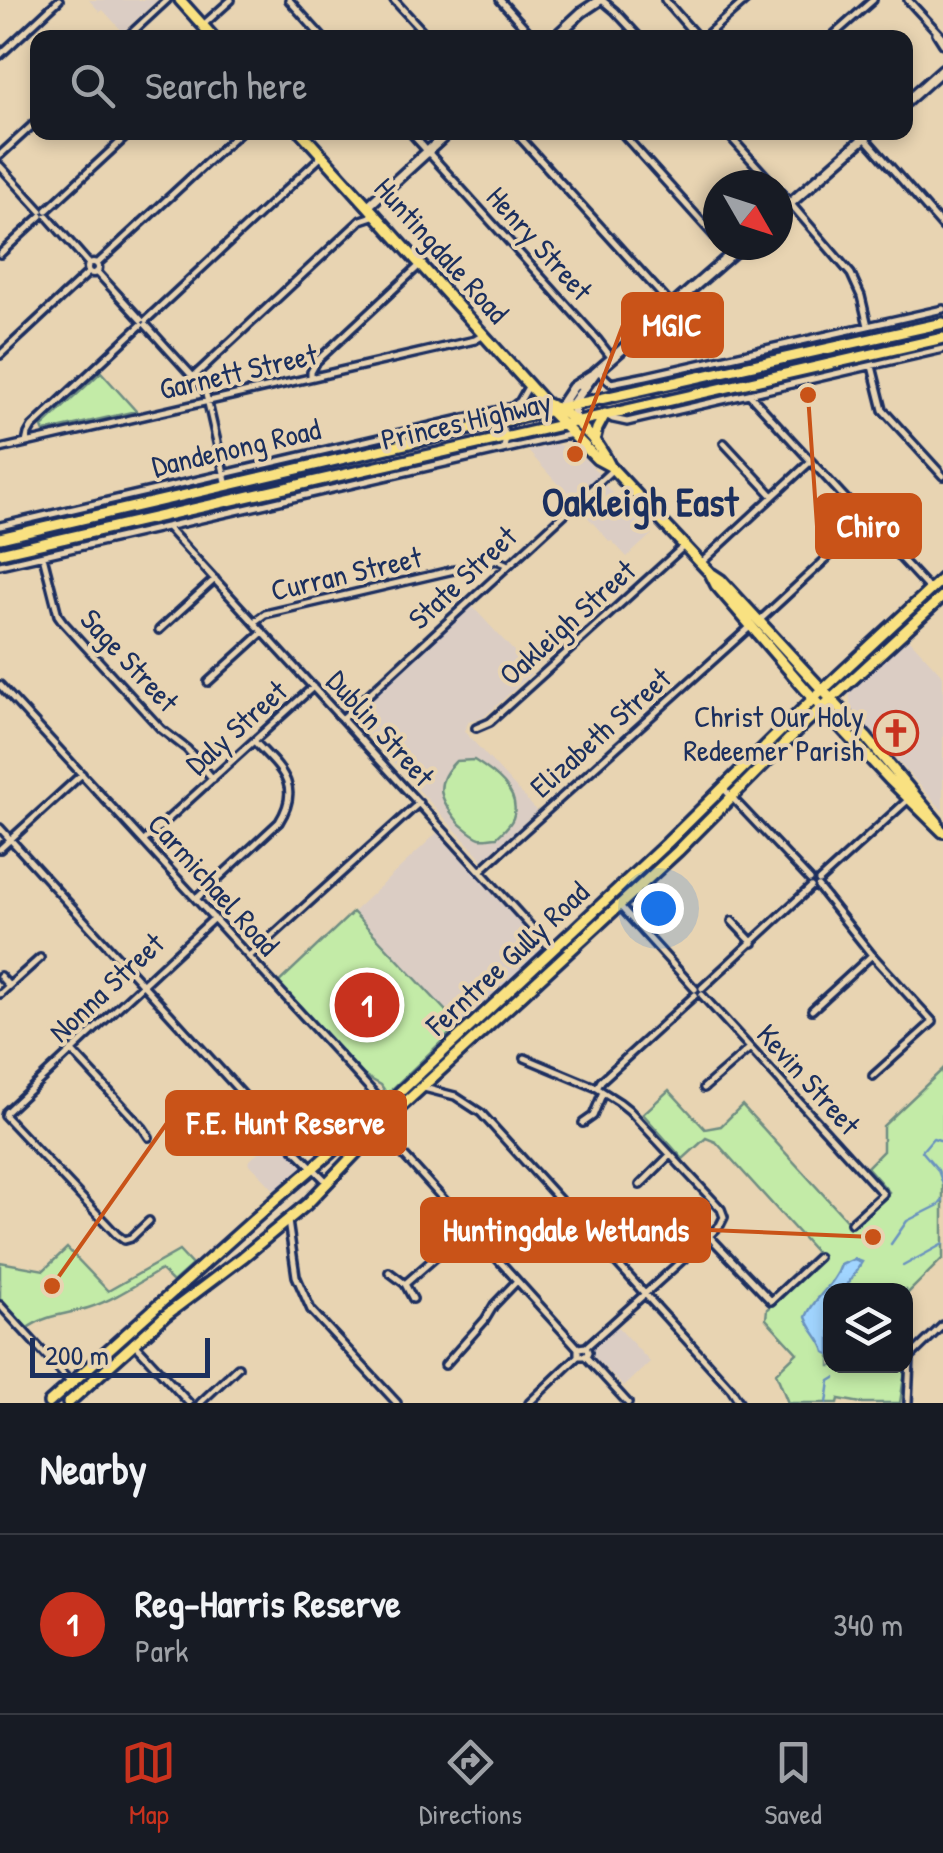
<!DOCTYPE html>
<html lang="en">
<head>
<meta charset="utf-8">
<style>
  body { margin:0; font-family:"Patrick Hand",sans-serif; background:#242831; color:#f1f3f6 }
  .controls { position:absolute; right:30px; bottom:30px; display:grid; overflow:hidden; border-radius:20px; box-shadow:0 5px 15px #0003 }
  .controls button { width:90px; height:90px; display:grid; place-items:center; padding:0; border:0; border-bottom:2px solid #363941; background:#171b24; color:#f1f3f6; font:50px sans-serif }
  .compass { position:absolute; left:703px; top:170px; width:90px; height:90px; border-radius:50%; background:#171b24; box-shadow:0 5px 15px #0003; rotate:129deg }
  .scale { position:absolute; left:30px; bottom:25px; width:180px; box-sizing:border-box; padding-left:10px; border:5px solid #1b2f5e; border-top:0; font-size:28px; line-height:35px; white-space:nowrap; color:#1b2f5e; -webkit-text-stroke:8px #e8d4b2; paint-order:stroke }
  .you { position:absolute; left:658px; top:908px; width:35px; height:35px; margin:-25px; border:8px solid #fff; border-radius:50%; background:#1a73e8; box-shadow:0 0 0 15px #1a73e833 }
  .badge { display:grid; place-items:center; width:65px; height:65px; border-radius:50%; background:#c8321e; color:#fff; font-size:32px; font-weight:700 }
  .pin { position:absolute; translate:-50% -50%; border:5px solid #fff; box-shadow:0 2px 10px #0006 }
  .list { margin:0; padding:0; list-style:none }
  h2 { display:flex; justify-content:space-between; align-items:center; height:130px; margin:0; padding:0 40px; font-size:42px }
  h2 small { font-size:32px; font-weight:400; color:#9ea1a6 }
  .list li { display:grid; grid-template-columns:65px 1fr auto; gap:30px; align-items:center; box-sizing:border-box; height:180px; padding:0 40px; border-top:2px solid #363941 }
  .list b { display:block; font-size:38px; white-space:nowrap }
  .list p { margin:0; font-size:32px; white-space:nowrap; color:#9ea1a6 }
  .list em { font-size:32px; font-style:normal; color:#9ea1a6 }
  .icon { flex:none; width:55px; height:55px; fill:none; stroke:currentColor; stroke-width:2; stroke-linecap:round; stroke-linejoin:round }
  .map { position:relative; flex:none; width:943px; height:1403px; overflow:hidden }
  .search { position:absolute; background:#171b24; box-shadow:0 5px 15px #0003; left:30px; right:30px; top:30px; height:110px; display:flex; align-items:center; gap:25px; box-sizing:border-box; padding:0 35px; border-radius:20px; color:#9ea1a6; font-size:38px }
  .sheet { height:310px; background:#171b24 }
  nav { display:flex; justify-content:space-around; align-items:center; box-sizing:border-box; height:140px; border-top:2px solid #363941; background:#171b24; font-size:28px; color:#9ea1a6 }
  nav a { display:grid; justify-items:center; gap:5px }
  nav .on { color:#c8321e }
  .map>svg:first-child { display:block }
  .built { fill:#dbcdc4 }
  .green { fill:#c3eba7; stroke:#6f8d82; stroke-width:2.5 }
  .water { fill:#a1d5ff; stroke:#6b93bf; stroke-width:2.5 }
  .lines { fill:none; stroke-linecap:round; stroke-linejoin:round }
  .stream { stroke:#6b93bf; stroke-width:2.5 }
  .minor-casing { stroke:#1b2f5e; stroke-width:12 }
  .tertiary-casing { stroke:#1b2f5e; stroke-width:15 }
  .primary-casing { stroke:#1b2f5e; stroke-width:16 }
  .trunk-casing { stroke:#1b2f5e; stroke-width:16 }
  .minor { stroke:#e8d4b2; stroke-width:5 }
  .tertiary { stroke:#e8d4b2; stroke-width:8 }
  .primary { stroke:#f9e181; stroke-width:9 }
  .trunk { stroke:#f9e181; stroke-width:9 }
  .labels { text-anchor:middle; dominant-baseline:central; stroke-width:8; stroke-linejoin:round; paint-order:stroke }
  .street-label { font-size:30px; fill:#1b2f5e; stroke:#e8d4b2 }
  .poi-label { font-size:30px; fill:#1b2f5e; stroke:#e8d4b2; text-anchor:end }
  .district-label { font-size:40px; font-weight:bold; fill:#1b2f5e; stroke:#e8d4b2 }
  .leader { fill:none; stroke:#c95318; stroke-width:4 }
  .callout-dot { fill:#c95318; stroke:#e8d4b2; stroke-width:4 }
  .callout { fill:#c95318; stroke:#c95318; stroke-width:4 }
  .callout-label { font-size:32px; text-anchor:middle; font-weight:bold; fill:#fff }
</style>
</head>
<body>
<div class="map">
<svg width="943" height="1403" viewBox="0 0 943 1403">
  <rect width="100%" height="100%" fill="#e8d4b2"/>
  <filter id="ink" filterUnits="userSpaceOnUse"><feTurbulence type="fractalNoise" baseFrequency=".01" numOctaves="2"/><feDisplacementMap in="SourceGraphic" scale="20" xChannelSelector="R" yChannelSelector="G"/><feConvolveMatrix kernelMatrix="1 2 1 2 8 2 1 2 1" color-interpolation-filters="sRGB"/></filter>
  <g filter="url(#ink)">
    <path class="built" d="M 89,0 L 157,0 L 123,32 L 103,10 L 100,12 Z
      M 555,444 L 577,450 L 598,473 L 605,485 L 652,534 L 627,557 L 612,541 L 610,542 L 528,451 Z
      M 472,606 L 533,672 L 483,718 L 469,721 L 464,731 L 537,811 L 483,860 L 351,716 Z
      M 908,638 L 943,676 L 943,811 L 850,708 L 850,692 Z
      M 437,833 L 544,948 L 459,1025 L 353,912 Z
      M 277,1135 L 308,1168 L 278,1194 L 248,1162 Z
      M 615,1324 L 650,1362 L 624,1387 L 593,1356 L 592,1344 Z"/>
    <path class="green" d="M 101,372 L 136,411 L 44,432 L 42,427 Z
      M 474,760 C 493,772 522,792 513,818 C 510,826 503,831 497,837 C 491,837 486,839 480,838 C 473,836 466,829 460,824 C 440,800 432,785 456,761 Z
      M 353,912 L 459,1025 L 387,1094 L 381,1085 L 351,1068 L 276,985 Z
      M 943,1069 L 943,1258 L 906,1295 L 906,1290 L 830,1290 L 830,1366 L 906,1366 L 906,1349 L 908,1351 L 900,1403 L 861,1403 L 839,1399 L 838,1403 L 788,1403 L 776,1373 L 797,1353 L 766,1319 L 767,1309 L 822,1259 L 716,1142 L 706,1138 L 683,1159 L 643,1114 L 669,1090 L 705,1129 L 721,1126 L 742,1105 L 852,1226 L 889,1192 L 867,1167 L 883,1151 L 883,1126 Z
      M 67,1248 L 108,1291 L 179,1251 L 192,1265 L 173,1282 L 161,1270 C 138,1283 114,1300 88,1308 C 65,1315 47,1314 26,1329 L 0,1300 L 0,1262 L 44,1270 Z"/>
    <path class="water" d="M 854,1259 L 862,1262 L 846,1287 L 850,1290 L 830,1290 L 830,1355 L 825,1352 C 822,1339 811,1332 806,1317 C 814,1297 834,1286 841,1265 Z"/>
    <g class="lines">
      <path class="stream" d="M 943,1141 L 933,1138 L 922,1151 L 938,1170 L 943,1184
        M 891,1244 L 907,1221 L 939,1205 L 943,1200
        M 903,1266 L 943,1244
        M 827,1403 L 830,1381 L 835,1378"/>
      <defs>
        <path id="minor" d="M 289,0 L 323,38
          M 394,0 L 429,38
          M 500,0 L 534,38
          M 602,0 L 615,11 L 640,38
          M 665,0 L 698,38
          M 908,0 L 943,38
          M 203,25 L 231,0
          M 936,33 L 943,44
          M 126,38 L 167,0
          M 703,38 L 746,0
          M 830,38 L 873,0
          M 0,55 L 59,0
          M 410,132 L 597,339 L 611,357
          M 515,132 L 672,306
          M 621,132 L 718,240
          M 726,132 L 774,185
          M 866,139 L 943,227
          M 0,155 L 38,120
          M 0,166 L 41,211
          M 778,189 L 851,274 L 861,296 L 868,326
          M 47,210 L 131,132
          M 47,216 L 89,264
          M 723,245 L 731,255
          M 0,254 L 41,216
          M87.5 268a5.5 5.5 0 1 1 11 0a5.5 5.5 0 1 1-11 0Z
          M 97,264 L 240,132
          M 97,272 L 141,320
          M 146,320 L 322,156
          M 146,325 L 205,390 L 227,486
          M 0,355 L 89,272
          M 872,366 L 883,410 L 943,476
          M 598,371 L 611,383 L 646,376 L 943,309
          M 193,377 L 361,220 L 373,216
          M 311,377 L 311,372 L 317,361 L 421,264
          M 749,394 L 930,590
          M 606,415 L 613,419 L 627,422 L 943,349
          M 499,422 L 507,437 L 503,450
          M 26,443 L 28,434 L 32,427 L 141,325
          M 724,443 L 773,496
          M 0,449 L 475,340 L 482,336
          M 0,526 L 512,407 L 520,401 L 528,387
          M 168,528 L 553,951
          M 43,556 L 58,615 L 63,622 L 161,729 L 187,749 L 213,779
          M 701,563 L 811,461
          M 0,565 L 572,434
          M 759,621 L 867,521
          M 254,622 L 265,614 L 497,560 L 506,564
          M 159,630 L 215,579
          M 208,682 L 263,632
          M 0,685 L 393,1114
          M 342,719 L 613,469
          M 476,728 L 490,722 L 684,546
          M 723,788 L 810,880
          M 0,828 L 278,1133 L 326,1181
          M 144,841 L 313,687
          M 0,849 L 82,774
          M 480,871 L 750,627
          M 819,881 L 909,799
          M 818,887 L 872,955 L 933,1022 L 873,1076
          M 196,899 L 279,822 C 303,784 279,768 254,741
          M 620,906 L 695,989
          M 732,921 L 753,943
          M 250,956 L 419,803
          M 0,976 L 9,986
          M 702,988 L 811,887
          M 0,994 L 40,958
          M 702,995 L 883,1194 L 851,1223
          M 812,1010 L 872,955
          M 71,1050 L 143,1128 L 149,1137
          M 525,1058 L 597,1088 L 619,1102 L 629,1110 L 721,1209 L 724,1217 L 720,1225 L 709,1236 L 586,1347
          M 424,1088 L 455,1096 L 481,1113 L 731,1389 L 740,1403
          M 597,1088 L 601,1081 L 695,995
          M 704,1088 L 750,1048
          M 370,1118 L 578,1348 L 578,1356 L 586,1356 L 588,1352 L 586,1347 L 578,1348
          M 583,1123 L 593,1116 L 603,1092
          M 640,1185 L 670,1155
          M 149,1221 L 131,1238 L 124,1240 L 117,1235 L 5,1116 L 6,1112 L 214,918
          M 288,1221 L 296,1276 L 311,1310 L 397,1403
          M 709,1236 L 771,1301 L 818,1257
          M 389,1272 L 405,1284 L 413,1299
          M 405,1284 L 469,1228
          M 0,1305 L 71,1383
          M 133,1342 L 189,1403
          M 586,1357 L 628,1403
          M 445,1365 L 485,1320 L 494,1305 L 517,1281
          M 200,1403 L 238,1367
          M 529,1403 L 578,1356
          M 908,1403 L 910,1357 L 943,1325"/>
        <path id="tertiary" d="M 554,38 L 582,12 L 600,0
          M 906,102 L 943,69
          M 368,206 L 449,132
          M 778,214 L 871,132
          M 559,408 L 573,387 L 590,376
          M 574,421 L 574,402 L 595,373 L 742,245"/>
        <path id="primary" d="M 180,0 L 214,38
          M 301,132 L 545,403 L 550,411 L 597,459 L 610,466
          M 545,403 C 572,413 598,440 610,466 L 710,573 L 716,585 L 806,690 L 889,779 L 943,832
          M 712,574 L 721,580 L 866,737 L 937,822
          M 49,1403 L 279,1197 L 386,1105 L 667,843 L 814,698 L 943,578
          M 68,1403 L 166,1315 L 243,1257 L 307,1204 L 393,1114 L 678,851 L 802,726 L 943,596"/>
        <path id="trunk" d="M 594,441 L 597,429 L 605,414
          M 0,538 L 573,405 L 943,323
          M 0,553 L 943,338"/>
      </defs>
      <use href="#minor" class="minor-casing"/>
      <use href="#tertiary" class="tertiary-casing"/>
      <use href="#primary" class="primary-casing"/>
      <use href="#trunk" class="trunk-casing"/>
      <use href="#minor" class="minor"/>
      <use href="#tertiary" class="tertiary"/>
      <use href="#primary" class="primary"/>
      <use href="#trunk" class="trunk"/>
    </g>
  </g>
  <defs>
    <symbol id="church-ring" viewBox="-11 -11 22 22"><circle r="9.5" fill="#e8d4b2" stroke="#c8321e" stroke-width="1.5"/><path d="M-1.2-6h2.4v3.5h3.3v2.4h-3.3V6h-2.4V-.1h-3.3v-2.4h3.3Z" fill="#c8321e"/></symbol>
  </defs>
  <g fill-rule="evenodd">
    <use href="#church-ring" x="871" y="708" width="50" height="50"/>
  </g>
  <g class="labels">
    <g class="street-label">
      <text transform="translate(540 243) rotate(48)">Henry Street</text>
      <text transform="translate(442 250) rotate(48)">Huntingdale Road</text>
      <text transform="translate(238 371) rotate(-13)">Garnett Street</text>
      <text transform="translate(466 420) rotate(-13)">Princes Highway</text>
      <text transform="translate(236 447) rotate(-13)">Dandenong Road</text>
      <text transform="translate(346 573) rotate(-13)">Curran Street</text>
      <text transform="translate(462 577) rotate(-43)">State Street</text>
      <text transform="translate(567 622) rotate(-42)">Oakleigh Street</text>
      <text transform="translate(130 660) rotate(47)">Sage Street</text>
      <text transform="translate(236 727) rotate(-42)">Daly Street</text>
      <text transform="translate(381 728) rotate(48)">Dublin Street</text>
      <text transform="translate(600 732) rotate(-42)">Elizabeth Street</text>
      <text transform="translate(214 884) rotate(48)">Carmichael Road</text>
      <text transform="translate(507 958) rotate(-43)">Ferntree Gully Road</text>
      <text transform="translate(106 987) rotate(-43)">Nonna Street</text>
      <text transform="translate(809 1079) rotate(48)">Kevin Street</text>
    </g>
    <g class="poi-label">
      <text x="864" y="716">Christ Our Holy<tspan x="864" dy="34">Redeemer Parish</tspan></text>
    </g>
    <g class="district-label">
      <text x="640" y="501">Oakleigh East</text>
    </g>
  </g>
  <path class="leader" d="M575 454L623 325M808 395L817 526M52 1286L167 1123M873 1237L709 1230"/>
  <g class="callout-dot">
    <circle cx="575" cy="454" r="10"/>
    <circle cx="808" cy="395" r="10"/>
    <circle cx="52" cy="1286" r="10"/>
    <circle cx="873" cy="1237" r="10"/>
  </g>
  <g class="callout">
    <rect x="623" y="294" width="99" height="62" rx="10"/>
    <rect x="817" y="495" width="103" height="62" rx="10"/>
    <rect x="167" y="1092" width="238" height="62" rx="10"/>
    <rect x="422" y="1199" width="287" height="62" rx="10"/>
  </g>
  <g class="callout-label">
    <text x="672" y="336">MGIC</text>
    <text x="868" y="537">Chiro</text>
    <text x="286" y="1134">F.E. Hunt Reserve</text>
    <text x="566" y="1241">Huntingdale Wetlands</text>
  </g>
</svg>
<div class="controls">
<button><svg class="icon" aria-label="layers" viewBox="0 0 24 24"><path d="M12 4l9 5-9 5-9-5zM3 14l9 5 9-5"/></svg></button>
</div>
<svg class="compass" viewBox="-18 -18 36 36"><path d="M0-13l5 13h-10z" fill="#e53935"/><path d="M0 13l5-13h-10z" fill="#9ea1a6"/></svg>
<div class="scale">200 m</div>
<div class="you"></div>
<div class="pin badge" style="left:367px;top:1005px">1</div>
<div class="search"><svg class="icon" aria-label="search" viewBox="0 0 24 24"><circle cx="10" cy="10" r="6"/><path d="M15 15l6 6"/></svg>Search here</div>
</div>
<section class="sheet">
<h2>Nearby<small></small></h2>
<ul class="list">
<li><span class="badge">1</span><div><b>Reg-Harris Reserve</b><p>Park</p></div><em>340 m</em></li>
</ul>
</section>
<nav>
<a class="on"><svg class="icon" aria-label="map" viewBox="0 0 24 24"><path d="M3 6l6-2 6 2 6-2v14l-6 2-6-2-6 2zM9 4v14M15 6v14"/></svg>Map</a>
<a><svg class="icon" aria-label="directions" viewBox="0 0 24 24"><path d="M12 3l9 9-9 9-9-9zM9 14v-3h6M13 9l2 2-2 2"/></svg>Directions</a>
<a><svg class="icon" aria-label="saved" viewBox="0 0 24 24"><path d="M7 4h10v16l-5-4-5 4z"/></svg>Saved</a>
</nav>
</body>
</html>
